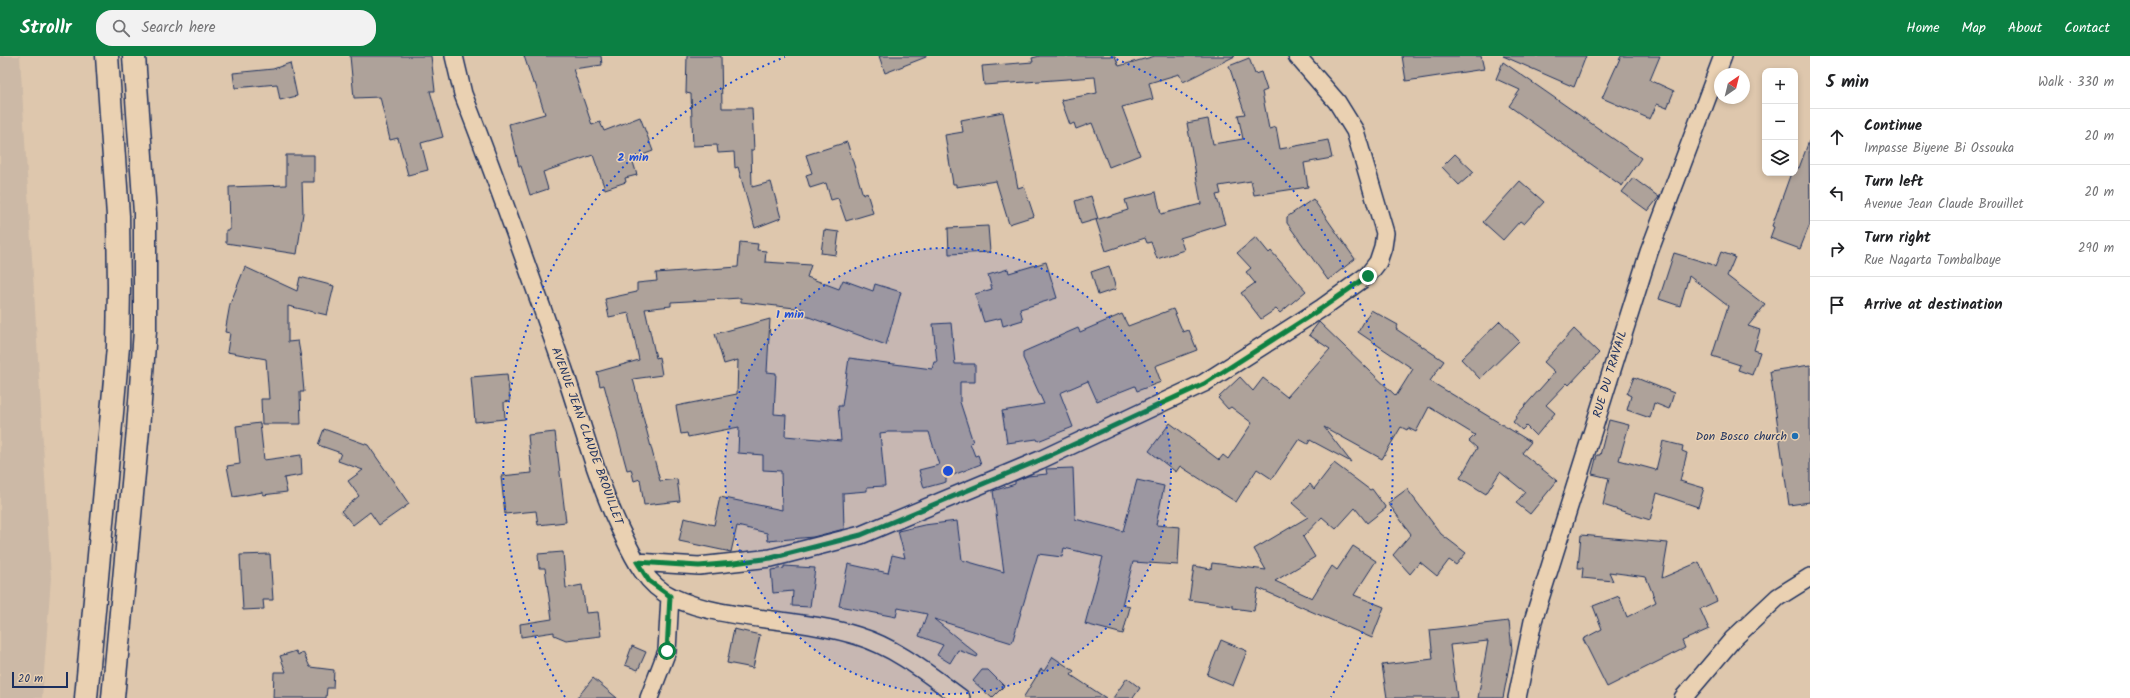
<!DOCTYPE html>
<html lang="en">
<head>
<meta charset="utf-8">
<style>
  body { margin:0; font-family:Kalam,sans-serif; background:#f2f2f2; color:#202124 }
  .controls { position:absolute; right:12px; top:12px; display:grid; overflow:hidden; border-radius:8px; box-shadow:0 2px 6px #0003 }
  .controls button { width:36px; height:36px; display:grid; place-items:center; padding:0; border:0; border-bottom:1px solid #e0e0e0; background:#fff; color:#202124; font:20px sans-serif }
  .compass { position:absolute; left:1714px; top:12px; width:36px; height:36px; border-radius:50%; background:#fff; box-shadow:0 2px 6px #0003; rotate:35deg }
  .scale { position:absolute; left:12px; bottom:10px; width:56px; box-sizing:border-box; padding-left:4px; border:2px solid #1b2f5e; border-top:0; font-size:11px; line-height:14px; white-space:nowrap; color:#1b2f5e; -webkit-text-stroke:3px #ead1b2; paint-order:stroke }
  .stop { position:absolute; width:12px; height:12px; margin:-9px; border:3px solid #0b8043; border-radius:50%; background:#fff }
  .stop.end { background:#0b8043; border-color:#fff; box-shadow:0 1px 4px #0008 }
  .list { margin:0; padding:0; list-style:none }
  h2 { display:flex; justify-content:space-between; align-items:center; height:52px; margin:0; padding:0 16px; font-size:17px }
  h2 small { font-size:13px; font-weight:400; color:#757577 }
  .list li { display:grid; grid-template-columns:26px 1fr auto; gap:12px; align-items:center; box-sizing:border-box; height:56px; padding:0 16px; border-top:1px solid #e0e0e0 }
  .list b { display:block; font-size:15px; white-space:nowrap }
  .list p { margin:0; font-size:13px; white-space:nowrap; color:#757577 }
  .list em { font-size:13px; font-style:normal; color:#757577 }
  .icon { flex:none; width:22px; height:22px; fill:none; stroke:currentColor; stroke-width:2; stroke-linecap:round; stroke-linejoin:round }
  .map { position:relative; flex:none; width:1810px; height:642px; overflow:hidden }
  header { display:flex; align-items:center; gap:24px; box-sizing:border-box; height:56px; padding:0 20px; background:#0b8043; color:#fff }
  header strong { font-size:19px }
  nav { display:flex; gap:22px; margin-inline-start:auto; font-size:14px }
  .search { width:280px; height:36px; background:#f2f2f2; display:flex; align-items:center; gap:10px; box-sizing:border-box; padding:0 14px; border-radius:16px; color:#757577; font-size:15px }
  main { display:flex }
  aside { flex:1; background:#fff }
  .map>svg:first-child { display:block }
  .built { fill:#ccb9a6 }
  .building { fill:#aea29a; stroke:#1b2f5e }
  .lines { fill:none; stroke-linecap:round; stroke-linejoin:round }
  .street-casing { stroke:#1b2f5e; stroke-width:20 }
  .primary-casing { stroke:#1b2f5e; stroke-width:25 }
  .street { stroke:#ead1b2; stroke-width:17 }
  .primary { stroke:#ead1b2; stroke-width:22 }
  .route { stroke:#0b8043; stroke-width:5 }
  .ring { fill:none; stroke:#1d4ed8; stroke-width:2; stroke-dasharray:2 4 }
  .poi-dot { fill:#1f6fb2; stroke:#ead1b2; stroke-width:1.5 }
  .labels { text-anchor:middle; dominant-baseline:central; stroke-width:3; stroke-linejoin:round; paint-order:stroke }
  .street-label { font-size:12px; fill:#1b2f5e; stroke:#ead1b2 }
  .poi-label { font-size:12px; fill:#1b2f5e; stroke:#ead1b2; text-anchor:end }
  .centre { fill:#1d4ed8; stroke:#ead1b2; stroke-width:2 }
  .ring-label { font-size:12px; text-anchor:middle; font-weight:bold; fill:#1d4ed8; stroke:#ead1b2; stroke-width:3; stroke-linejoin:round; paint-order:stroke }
</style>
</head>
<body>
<header>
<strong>Strollr</strong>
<div class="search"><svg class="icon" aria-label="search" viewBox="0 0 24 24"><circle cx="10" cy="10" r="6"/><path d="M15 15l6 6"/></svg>Search here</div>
<nav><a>Home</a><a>Map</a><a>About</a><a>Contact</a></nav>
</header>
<main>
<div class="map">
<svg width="1810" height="642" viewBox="0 0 1810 642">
  <rect width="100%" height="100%" fill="#dec7ad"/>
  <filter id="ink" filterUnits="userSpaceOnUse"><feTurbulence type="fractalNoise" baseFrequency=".025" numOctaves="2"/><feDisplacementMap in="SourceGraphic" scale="8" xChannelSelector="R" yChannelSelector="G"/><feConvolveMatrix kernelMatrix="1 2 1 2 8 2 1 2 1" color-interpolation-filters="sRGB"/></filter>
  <g filter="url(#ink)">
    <path class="built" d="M 0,0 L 20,0 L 51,522 L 42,642 L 0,642 Z"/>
    <path class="building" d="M 350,0 L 431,0 L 435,35 L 430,35 L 443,81 L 421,87 L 428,114 L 408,119 L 398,82 L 390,84 L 380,41 L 354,42 Z
      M 524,0 L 601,0 L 602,9 L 573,13 L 592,69 L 600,66 L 604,75 L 640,61 L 653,95 L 632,103 L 637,119 L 625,122 L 626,126 L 605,133 L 593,99 L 543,116 L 548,133 L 530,139 L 521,110 L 519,110 L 509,68 L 545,58 L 535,27 L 533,27 Z
      M 687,0 L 721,0 L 722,52 L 752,52 L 754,94 L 751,94 L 752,131 L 771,126 L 781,162 L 755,172 L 738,111 L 735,112 L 734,96 L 718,97 L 717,89 L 693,90 L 691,38 L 686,37 Z
      M 879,0 L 926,0 L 926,1 L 885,17 Z
      M 1040,0 L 1115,0 L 1119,10 L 1155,0 L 1235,0 L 1183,26 L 1179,18 L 1149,27 L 1153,43 L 1122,51 L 1140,99 L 1109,111 L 1092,67 L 1076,73 L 1074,67 L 1070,69 L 1061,44 L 1097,37 L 1095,21 L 984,29 L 982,10 L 1033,6 L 1032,2 Z
      M 1402,0 L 1481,0 L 1484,13 L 1406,25 Z
      M 1503,0 L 1586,0 L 1574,31 Z
      M 1621,0 L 1660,0 L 1650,24 L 1674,35 L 1667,52 L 1657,48 L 1650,63 L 1602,42 Z
      M 1249,2 L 1255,18 L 1261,16 L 1267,34 L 1262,36 L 1269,73 L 1276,71 L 1280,93 L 1328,84 L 1332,102 L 1304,107 L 1308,131 L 1254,139 L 1251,125 L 1219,130 L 1221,138 L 1216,139 L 1225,168 L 1180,182 L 1184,194 L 1157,203 L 1151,186 L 1147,187 L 1145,182 L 1106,195 L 1096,164 L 1128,154 L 1125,144 L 1156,136 L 1161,158 L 1201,148 L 1187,67 L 1208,63 L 1213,88 L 1243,83 L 1238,59 L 1245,58 L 1229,10 Z
      M 1503,6 L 1641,102 L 1622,130 L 1509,50 L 1520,34 L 1496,23 Z
      M 290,7 L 297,40 L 280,44 L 277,28 L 235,32 L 233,17 L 273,13 Z
      M 1003,56 L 1018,132 L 1024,130 L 1034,160 L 1009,168 L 996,125 L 956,131 L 956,128 L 953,128 L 945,79 L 963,76 L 961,64 Z
      M 1809,85 L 1810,168 L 1800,193 L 1770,182 L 1774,171 L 1772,170 L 1791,117 L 1795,117 L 1795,111 L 1799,112 Z
      M 847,86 L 863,139 L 867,137 L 873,157 L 846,165 L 838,142 L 831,144 L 826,127 L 810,132 L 806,119 L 812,117 L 806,99 Z
      M 1455,98 L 1474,116 L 1459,129 L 1442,111 Z
      M 286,99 L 314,99 L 314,126 L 302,126 L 303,157 L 297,198 L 226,187 L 226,174 L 230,174 L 229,131 L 286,129 Z
      M 1633,122 L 1659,141 L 1648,155 L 1622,136 Z
      M 1520,125 L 1544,146 L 1524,168 L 1520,165 L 1503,184 L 1483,166 Z
      M 1091,140 L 1098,163 L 1081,168 L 1075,145 Z
      M 1313,143 L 1355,203 L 1328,224 L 1287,167 L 1287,161 Z
      M 988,170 L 990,196 L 949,198 L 948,172 Z
      M 824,174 L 839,176 L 836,199 L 821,197 Z
      M 1256,181 L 1269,197 L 1271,195 L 1306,235 L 1280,257 L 1276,253 L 1261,263 L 1241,237 L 1255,227 L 1246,216 L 1251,212 L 1237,197 Z
      M 740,186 L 758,188 L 757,194 L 766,195 L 765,206 L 811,209 L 807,221 L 839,233 L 843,224 L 873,235 L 875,228 L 901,236 L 886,289 L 795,256 L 804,253 L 741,246 L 741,242 L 671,246 L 671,250 L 645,253 L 656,302 L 659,301 L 662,319 L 633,323 L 660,425 L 677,423 L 680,445 L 644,449 L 640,423 L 634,425 L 631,413 L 627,414 L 604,329 L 600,330 L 597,316 L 639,304 L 629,257 L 609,261 L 605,243 L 637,236 L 637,227 L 657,225 L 656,217 L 738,211 Z
      M 1721,196 L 1735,201 L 1727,220 L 1765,249 L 1748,270 L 1760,274 L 1754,294 L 1760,296 L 1752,319 L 1738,314 L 1740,309 L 1712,300 L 1728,250 L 1689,220 L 1680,250 L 1659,243 L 1674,197 L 1711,208 L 1715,211 Z
      M 1046,206 L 1057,242 L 1020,253 L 1023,264 L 1003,270 L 1001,262 L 984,266 L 975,238 L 992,233 L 988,219 L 1008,213 L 1009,217 Z
      M 1109,210 L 1116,233 L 1098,239 L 1091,216 Z
      M 245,211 L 297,235 L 300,221 L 334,230 L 327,259 L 288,250 L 288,286 L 298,285 L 301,302 L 304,336 L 300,336 L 301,368 L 262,368 L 261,343 L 269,343 L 266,303 L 227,296 L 230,277 L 225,276 L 230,248 Z
      M 1173,253 L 1183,276 L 1189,274 L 1197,294 L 1155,310 L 1161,326 L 1137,335 L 1135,330 L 1097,345 L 1088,325 L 1060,337 L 1073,371 L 1038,385 L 1037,383 L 1007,387 L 1002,355 L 1044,348 L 1023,302 L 1023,296 L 1078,272 L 1080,276 L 1122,258 L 1128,270 Z
      M 1371,254 L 1398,269 L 1396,273 L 1444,305 L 1430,325 L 1531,386 L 1522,397 L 1557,425 L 1530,458 L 1516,447 L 1525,436 L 1500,416 L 1486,438 L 1460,422 L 1477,392 L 1469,385 L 1475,379 L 1429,351 L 1416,376 L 1408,372 L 1407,374 L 1401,371 L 1382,403 L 1324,371 L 1351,406 L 1310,384 L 1308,388 L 1299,383 L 1272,423 L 1257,413 L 1236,446 L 1180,410 L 1176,416 L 1149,395 L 1170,367 L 1219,404 L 1223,399 L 1228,403 L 1252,367 L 1231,351 L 1228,353 L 1218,342 L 1240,321 L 1253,335 L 1263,322 L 1287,341 L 1330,293 L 1309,279 L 1319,266 L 1396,340 L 1413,313 L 1358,276 Z
      M 770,263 L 767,316 L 776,317 L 774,358 L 786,359 L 785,380 L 841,385 L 838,350 L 842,350 L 849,302 L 932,313 L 934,306 L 937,306 L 933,268 L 951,267 L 955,308 L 975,308 L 975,326 L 960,326 L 960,346 L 973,386 L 970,387 L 975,400 L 978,399 L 981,408 L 946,422 L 946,426 L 924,432 L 919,414 L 939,409 L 929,376 L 888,376 L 880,377 L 885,430 L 867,431 L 867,435 L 843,437 L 844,473 L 813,481 L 768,485 L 767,477 L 737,470 L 731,496 L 679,485 L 684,462 L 714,469 L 720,441 L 782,454 L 781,415 L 763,414 L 763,399 L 738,397 L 739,371 L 688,381 L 687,377 L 681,378 L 676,350 L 737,338 L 738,304 L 724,308 L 715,278 Z
      M 1500,265 L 1519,285 L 1480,323 L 1461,303 Z
      M 1574,273 L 1599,297 L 1569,329 L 1567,327 L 1546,349 L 1555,357 L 1536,380 L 1526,370 L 1522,374 L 1513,366 L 1517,361 L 1516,360 L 1555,316 L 1544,306 Z
      M 1810,309 L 1810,446 L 1789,449 L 1770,315 Z
      M 507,318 L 510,345 L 504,346 L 505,363 L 475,366 L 471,321 Z
      M 1634,321 L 1674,337 L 1669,353 L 1654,347 L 1650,362 L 1627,354 L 1631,340 L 1627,338 Z
      M 1609,364 L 1629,369 L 1619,404 L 1656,414 L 1663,385 L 1683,390 L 1682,395 L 1687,397 L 1680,425 L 1704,432 L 1698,451 L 1657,437 L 1650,464 L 1603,449 L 1609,422 L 1592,418 L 1597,399 L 1600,399 Z
      M 260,367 L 264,404 L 301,399 L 302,419 L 284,422 L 287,436 L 263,439 L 263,436 L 233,441 L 227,410 L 240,408 L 236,370 Z
      M 324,373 L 368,389 L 409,448 L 379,469 L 370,456 L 353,469 L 341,455 L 359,440 L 348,425 L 363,414 L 338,405 L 341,397 L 318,389 Z
      M 555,376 L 566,466 L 538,469 L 536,455 L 505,458 L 501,420 L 532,417 L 528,379 Z
      M 1334,407 L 1370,434 L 1372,433 L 1386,452 L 1367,467 L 1355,452 L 1336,473 L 1322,461 L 1303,481 L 1315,501 L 1275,525 L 1312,542 L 1332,510 L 1337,514 L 1353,490 L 1376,505 L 1354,539 L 1384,551 L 1372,582 L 1258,532 L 1254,555 L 1233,552 L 1233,550 L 1189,544 L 1194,510 L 1211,513 L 1212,507 L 1266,514 L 1254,493 L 1308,461 L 1292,447 L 1310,428 L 1314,433 Z
      M 1073,412 L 1075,463 L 1123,475 L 1137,424 L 1164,430 L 1156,469 L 1180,471 L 1178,509 L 1133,506 L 1122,549 L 1130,551 L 1123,578 L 1085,568 L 1103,501 L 1064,492 L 1062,501 L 1038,498 L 1012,587 L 934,563 L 978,599 L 977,601 L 958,594 L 950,607 L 937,599 L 943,589 L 919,580 L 927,558 L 898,552 L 896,561 L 839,550 L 848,508 L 888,517 L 892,499 L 905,502 L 898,475 L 924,469 L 957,465 L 962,504 L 1004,516 L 993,435 L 1015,428 L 1015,425 L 1028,420 L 1047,418 L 1046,413 Z
      M 1407,433 L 1441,478 L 1466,497 L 1456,509 L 1449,504 L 1437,520 L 1420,506 L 1410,518 L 1393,499 L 1411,478 L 1388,447 Z
      M 1581,479 L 1668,487 L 1662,522 L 1699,506 L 1717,545 L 1700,553 L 1709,573 L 1682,585 L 1685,592 L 1607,631 L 1583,583 L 1602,573 L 1593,550 L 1619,540 L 1627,561 L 1656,546 L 1646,521 L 1609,516 L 1613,525 L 1582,522 L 1583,512 L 1578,512 Z
      M 563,496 L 566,532 L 582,529 L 586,557 L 598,556 L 601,580 L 566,584 L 554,579 L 554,576 L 521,581 L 520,568 L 552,563 L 545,512 L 539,512 L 538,498 Z
      M 270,498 L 273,544 L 263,544 L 264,553 L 243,554 L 240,499 Z
      M 784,510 L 815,512 L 810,551 L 792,550 L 793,535 L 773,537 L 771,514 L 784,512 Z
      M 1509,565 L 1512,594 L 1503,642 L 1478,642 L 1488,585 L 1450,589 L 1457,642 L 1387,642 L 1382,609 L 1433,603 L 1430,574 Z
      M 734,573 L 760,579 L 753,612 L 727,607 Z
      M 1221,584 L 1247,595 L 1233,630 L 1207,619 Z
      M 632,590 L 646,596 L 638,614 L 625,609 Z
      M 296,595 L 298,599 L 303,596 L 310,611 L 334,614 L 333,632 L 327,632 L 326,642 L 273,642 L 274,616 L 286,616 L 280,600 Z
      M 1053,601 L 1074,615 L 1071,619 L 1106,642 L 1023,642 L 1041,613 L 1044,615 Z
      M 982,614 L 988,614 L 1004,630 L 992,642 L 973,625 Z
      M 593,622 L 617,642 L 577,642 Z
      M 1127,622 L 1140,632 L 1133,642 L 1113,642 Z"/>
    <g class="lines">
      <defs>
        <path id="street" d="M 454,0 L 463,38 C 499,129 531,222 564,314 C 582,367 596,422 620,473 C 632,498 645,529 672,541 C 725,566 800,561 858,580 C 897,592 928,618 961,642
          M 637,506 L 699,510 L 771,502 L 861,479 L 1040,404 L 1204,327 L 1322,252 L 1368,219 L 1378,206 L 1383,191 L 1385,177 L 1355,75 L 1337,46 L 1297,0
          M 649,642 L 667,595 L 670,540
          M 1517,642 L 1533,565 L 1649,196 L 1723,0
          M 1683,642 L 1733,583 L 1778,541 L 1810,521"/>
        <path id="primary" d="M 86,642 L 118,291 L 119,231 L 118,160 L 107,0
          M 113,642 L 138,374 L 145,274 L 145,157 L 134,0"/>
      </defs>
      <use href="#street" class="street-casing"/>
      <use href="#primary" class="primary-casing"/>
      <use href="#street" class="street"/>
      <use href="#primary" class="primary"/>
    </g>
  </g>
  <g class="lines" filter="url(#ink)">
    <path class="route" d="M 667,595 L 670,540 L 649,525 L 637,506 L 699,510 L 734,507 L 771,502 L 861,479 L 1040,404 L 1204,328 L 1322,252 L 1368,220"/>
  </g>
  <circle cx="948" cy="415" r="223" fill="#1d4ed8" fill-opacity=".12"/>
  <g class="ring">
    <circle cx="948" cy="415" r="223"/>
    <path d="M565 641A445 445 0 0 1 785 1M1111 1A445 445 0 0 1 1331 641"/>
  </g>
  <circle class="poi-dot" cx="1795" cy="380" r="4"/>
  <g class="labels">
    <g class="street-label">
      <text transform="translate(1610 318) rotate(-73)">RUE DU TRAVAIL</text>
      <text transform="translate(587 380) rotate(70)">AVENUE JEAN CLAUDE BROUILLET</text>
    </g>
    <g class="poi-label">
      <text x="1787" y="380">Don Bosco church</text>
    </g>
  </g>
  <circle cx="948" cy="415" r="6" class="centre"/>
  <g class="ring-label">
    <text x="633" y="105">2 min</text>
    <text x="790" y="262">1 min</text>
  </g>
</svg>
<div class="controls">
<button>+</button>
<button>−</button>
<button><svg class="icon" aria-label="layers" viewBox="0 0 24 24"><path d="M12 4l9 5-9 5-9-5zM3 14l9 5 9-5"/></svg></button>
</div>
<svg class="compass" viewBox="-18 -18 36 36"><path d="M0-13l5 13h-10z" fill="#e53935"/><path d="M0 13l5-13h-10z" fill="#757577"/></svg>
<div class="scale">20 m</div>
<div class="stop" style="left:667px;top:595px"></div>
<div class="stop end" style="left:1368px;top:220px"></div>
</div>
<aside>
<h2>5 min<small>Walk · 330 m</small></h2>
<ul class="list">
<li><svg class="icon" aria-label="ahead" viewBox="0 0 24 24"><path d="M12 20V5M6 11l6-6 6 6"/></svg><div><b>Continue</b><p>Impasse Biyene Bi Ossouka</p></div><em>20 m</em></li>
<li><svg class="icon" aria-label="left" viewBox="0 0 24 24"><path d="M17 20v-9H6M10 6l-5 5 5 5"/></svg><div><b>Turn left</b><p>Avenue Jean Claude Brouillet</p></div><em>20 m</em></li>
<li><svg class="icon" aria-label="right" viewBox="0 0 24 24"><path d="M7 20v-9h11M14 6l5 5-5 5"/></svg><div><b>Turn right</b><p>Rue Nagarta Tombalbaye</p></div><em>290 m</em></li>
<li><svg class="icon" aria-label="arrive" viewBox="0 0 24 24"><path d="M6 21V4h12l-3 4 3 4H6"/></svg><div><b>Arrive at destination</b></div></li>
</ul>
</aside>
</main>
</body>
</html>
